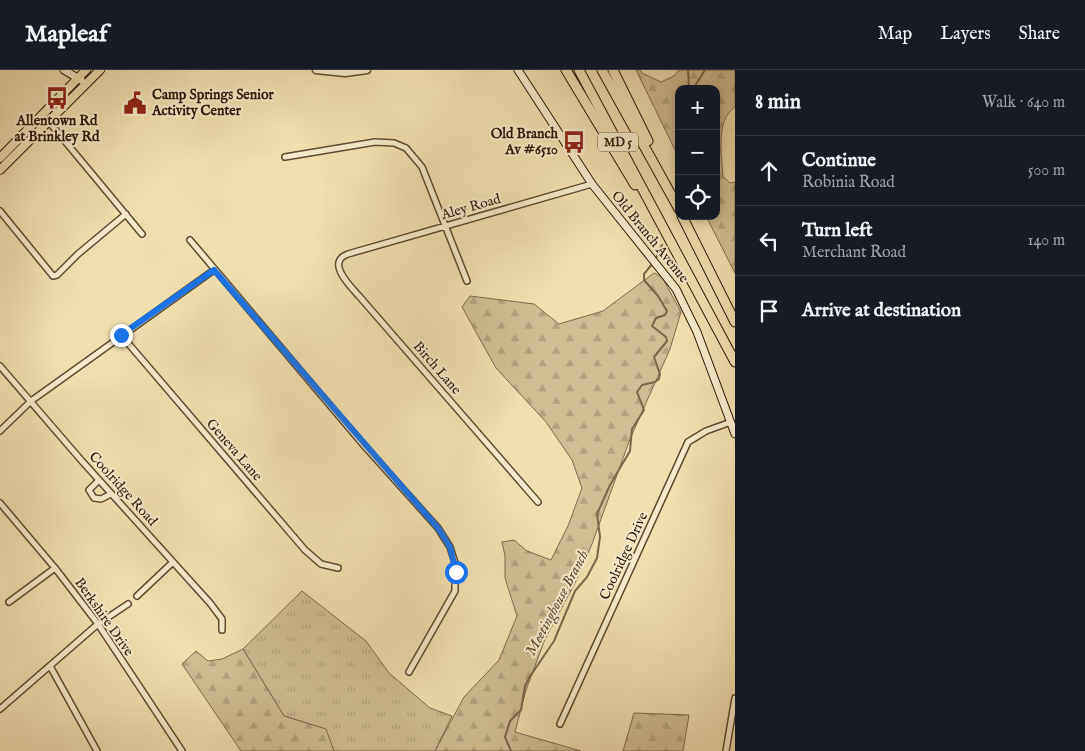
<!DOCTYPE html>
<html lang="en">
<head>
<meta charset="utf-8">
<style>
  body { margin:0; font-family:"IM FELL English",serif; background:#20242c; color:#f1f3f6 }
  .controls { position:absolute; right:15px; top:15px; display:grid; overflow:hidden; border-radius:10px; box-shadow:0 2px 8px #0003 }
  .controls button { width:45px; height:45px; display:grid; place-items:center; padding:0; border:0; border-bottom:1px solid #363941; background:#171b24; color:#f1f3f6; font:25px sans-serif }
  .stop { position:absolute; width:15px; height:15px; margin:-11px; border:4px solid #1a73e8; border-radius:50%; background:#fff }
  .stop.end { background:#1a73e8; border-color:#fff; box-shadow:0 1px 5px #0008 }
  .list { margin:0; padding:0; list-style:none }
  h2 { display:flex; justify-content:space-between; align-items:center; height:65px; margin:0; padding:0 20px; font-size:21px }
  h2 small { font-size:16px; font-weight:400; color:#9ea1a6 }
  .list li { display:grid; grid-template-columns:32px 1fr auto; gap:15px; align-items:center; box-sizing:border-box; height:70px; padding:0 20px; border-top:1px solid #363941 }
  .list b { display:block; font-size:19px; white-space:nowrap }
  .list p { margin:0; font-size:16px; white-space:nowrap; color:#9ea1a6 }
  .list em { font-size:16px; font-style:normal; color:#9ea1a6 }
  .icon { flex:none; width:28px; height:28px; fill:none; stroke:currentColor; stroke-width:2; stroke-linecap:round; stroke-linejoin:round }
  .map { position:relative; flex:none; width:735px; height:681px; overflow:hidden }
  header { display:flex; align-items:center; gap:30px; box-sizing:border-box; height:70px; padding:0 25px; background:#171b24; border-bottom:1px solid #363941 }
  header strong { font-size:24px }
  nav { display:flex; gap:28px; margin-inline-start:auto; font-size:18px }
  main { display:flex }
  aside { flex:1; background:#171b24 }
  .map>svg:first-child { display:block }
  .grass { fill:url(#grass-tufts); stroke:#7e6a4e }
  .forest { fill:url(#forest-firs); stroke:#7e6a4e }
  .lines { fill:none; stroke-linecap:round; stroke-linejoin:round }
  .stream { stroke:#79674b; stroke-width:2 }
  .minor-casing { stroke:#5d4a32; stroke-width:8 }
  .tertiary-casing { stroke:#5d4a32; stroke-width:9 }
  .secondary-casing { stroke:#2c1809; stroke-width:9 }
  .primary-casing { stroke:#2c1809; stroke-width:10 }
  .motorway-casing { stroke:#2c1809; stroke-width:11 }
  .minor { stroke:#f5eacb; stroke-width:5 }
  .tertiary { stroke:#f5eacb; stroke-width:6 }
  .secondary { stroke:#f5eacb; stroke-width:7 }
  .primary { stroke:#f0dfaf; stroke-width:8 }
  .motorway { stroke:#f0dfaf; stroke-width:9 }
  .route { stroke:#1a73e8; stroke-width:6 }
  .labels { text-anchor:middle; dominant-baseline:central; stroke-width:4; stroke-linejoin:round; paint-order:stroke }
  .shield { fill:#f5eacb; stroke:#685743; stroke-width:1 }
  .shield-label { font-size:12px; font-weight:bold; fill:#2c1809 }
  .poi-label { font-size:14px; font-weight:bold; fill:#2c1809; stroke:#f5eacb; text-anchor:start }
  .street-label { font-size:14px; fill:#2c1809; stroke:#f5eacb }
  .water-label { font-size:15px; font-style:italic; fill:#604c35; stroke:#f5eacb }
</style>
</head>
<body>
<header>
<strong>Mapleaf</strong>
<nav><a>Map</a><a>Layers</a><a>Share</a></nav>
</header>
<main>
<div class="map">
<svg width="735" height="681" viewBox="0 0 735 681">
  <defs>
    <pattern id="grass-tufts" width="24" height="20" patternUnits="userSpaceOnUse" patternTransform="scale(1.25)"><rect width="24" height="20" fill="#cfbd93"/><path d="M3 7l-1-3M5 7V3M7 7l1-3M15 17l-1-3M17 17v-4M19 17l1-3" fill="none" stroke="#b2a27d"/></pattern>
    <pattern id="forest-firs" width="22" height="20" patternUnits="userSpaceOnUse" patternTransform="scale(1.25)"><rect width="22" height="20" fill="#cfbd93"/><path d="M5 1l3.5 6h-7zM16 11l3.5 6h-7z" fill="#b2a27d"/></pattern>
  </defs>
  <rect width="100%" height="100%" fill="#f0dfaf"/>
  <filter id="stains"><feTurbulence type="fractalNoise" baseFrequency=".004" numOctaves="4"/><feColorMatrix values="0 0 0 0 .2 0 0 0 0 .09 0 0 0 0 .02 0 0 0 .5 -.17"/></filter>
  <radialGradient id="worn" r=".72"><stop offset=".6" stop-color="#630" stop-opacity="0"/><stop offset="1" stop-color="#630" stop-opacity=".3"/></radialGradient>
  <path class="grass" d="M 302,521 L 366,571 L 389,603 L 430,638 L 452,646 L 435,681 L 334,681 L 325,659 L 284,646 L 243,579 Z"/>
  <path class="forest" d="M 636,0 L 640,0 L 642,3 L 661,12 L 674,6 L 679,0 L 735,0 L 735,37 C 715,50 722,86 723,106 L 730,113 L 735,112 L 735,203 L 706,146 L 716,146 L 716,19 L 679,19 L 679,88 Z
    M 654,203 L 662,207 L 681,242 L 670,279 L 630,369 L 592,474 L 575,513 L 545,569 L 526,620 L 515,662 L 581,681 L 435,681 L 464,627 L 499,590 L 517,546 L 505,508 L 505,486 L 502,472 L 514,470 L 527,481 L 551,490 L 568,456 L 582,418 L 572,390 L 546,352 L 496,298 L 462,237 L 470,226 L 534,234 L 559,254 L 603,241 Z
    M 243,579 L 284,646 L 326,659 L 334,681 L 241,681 L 182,594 L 196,581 L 208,591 L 222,589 Z
    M 634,643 L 689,645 L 683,681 L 623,681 Z"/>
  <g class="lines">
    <path class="stream" d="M 688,0 L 689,19
      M 693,19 L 705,0
      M 656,188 L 662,175
      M 511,681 L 505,667 L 510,651 L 521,640 L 525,616 L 529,608 L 554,571 L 575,521 L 587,507 L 597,488 L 600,467 L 597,444 L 610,415 L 630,381 L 632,359 L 644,340 L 637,322 L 642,315 L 655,312 L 659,309 L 660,304 L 654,287 L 667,271 L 666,267 L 652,256 L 656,248 L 665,245 L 667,241 L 658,226 L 644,210 L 644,204 L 653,193"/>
    <defs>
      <path id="minor" d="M 49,52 L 142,164
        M 285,87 L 375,72 L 394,73 L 406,78 L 422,97 L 467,211
        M 0,141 L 53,206 L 57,205 L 78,184 L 126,144
        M 190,170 L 361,372 L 438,458 L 450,477 L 455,493 L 455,521 L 409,602
        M 121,265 L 305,480 L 321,494 L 338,498
        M 0,296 L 81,390 L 210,533 L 222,549 L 222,560
        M 0,361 L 31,331 L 214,200
        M 99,410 L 89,420 L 94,428 L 101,429 L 111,424
        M 538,432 L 359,226 C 351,217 325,192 348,184 L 592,114
        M 0,433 L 55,498 L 98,554 L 182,681
        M 137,526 L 173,492
        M 9,532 L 55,498
        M 50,596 L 97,681
        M 0,639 L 98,554 L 128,534
        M 560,654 L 688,372 L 706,361 L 731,352
        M 726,681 L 735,628"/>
      <path id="tertiary" d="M 316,0 L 345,3 L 367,0"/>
      <path id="secondary" d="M 64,0 L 81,10
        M 518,0 L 592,114 L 676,219 L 697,262 L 735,364"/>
      <path id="primary" d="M 0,88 L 86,0
        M 0,100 L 100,0"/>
      <path id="motorway" d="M 566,0 L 635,115
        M 579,0 L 735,292
        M 602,0 L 679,139
        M 613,0 L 648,71
        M 682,146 L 735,252"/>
    </defs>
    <use href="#minor" class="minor-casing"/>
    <use href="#tertiary" class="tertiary-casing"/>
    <use href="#secondary" class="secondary-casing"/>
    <use href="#primary" class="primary-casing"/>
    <use href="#motorway" class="motorway-casing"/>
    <use href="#minor" class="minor"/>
    <use href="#tertiary" class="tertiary"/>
    <use href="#secondary" class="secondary"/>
    <use href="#primary" class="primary"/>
    <use href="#motorway" class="motorway"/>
  </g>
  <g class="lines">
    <path class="route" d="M 121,265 L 214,200 L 438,458 L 450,477 L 456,502"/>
  </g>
  <defs>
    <symbol id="bus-bare" viewBox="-9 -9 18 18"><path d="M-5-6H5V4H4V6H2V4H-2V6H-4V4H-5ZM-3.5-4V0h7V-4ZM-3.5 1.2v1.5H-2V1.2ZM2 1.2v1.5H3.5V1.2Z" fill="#8f2418" stroke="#f5eacb" stroke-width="2.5" paint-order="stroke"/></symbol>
    <symbol id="civic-bare" viewBox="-9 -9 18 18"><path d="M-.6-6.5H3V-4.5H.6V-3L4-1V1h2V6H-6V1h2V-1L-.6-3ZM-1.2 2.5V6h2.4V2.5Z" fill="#8f2418" stroke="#f5eacb" stroke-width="2.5" paint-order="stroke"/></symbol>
  </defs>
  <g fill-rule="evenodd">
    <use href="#bus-bare" x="41" y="12" width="32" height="32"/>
    <use href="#civic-bare" x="119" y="17" width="32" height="32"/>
    <use href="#bus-bare" x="558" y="56" width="32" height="32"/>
  </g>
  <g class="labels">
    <rect class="shield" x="598" y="62.5" width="40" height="19" rx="4"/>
    <g class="shield-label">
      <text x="618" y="72">MD 5</text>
    </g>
    <g class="poi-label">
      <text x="152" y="25">Camp Springs Senior<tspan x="152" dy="16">Activity Center</tspan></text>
      <text x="57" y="51" text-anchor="middle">Allentown Rd<tspan x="57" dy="16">at Brinkley Rd</tspan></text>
      <text x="558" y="64" text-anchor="end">Old Branch<tspan x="558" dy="16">Av #6510</tspan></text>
    </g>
    <g class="street-label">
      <text transform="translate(471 137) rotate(-16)">Aley Road</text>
      <text transform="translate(650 167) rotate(51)">Old Branch Avenue</text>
      <text transform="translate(437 298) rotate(49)">Birch Lane</text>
      <text transform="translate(234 380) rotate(49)">Geneva Lane</text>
      <text transform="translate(123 419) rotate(48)">Coolridge Road</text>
      <text transform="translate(624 486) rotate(-65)">Coolridge Drive</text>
      <text transform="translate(104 547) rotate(55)">Berkshire Drive</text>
    </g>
    <g class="water-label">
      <text transform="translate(557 533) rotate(-62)">Meetinghouse Branch</text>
    </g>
  </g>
  <rect width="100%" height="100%" filter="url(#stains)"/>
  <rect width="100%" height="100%" fill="url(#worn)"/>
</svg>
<div class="controls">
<button>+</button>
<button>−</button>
<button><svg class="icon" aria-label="locate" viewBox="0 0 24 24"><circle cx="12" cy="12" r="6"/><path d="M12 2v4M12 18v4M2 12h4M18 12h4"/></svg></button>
</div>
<div class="stop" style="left:456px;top:502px"></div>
<div class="stop end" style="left:121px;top:265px"></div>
</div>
<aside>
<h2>8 min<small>Walk · 640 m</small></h2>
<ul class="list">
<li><svg class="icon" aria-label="ahead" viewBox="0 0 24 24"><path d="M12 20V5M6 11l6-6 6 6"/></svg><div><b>Continue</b><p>Robinia Road</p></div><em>500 m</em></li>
<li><svg class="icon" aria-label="left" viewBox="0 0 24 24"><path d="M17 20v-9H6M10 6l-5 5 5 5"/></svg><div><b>Turn left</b><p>Merchant Road</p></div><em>140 m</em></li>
<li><svg class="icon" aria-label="arrive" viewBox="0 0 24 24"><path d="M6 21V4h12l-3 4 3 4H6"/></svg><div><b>Arrive at destination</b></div></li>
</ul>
</aside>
</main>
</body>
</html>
